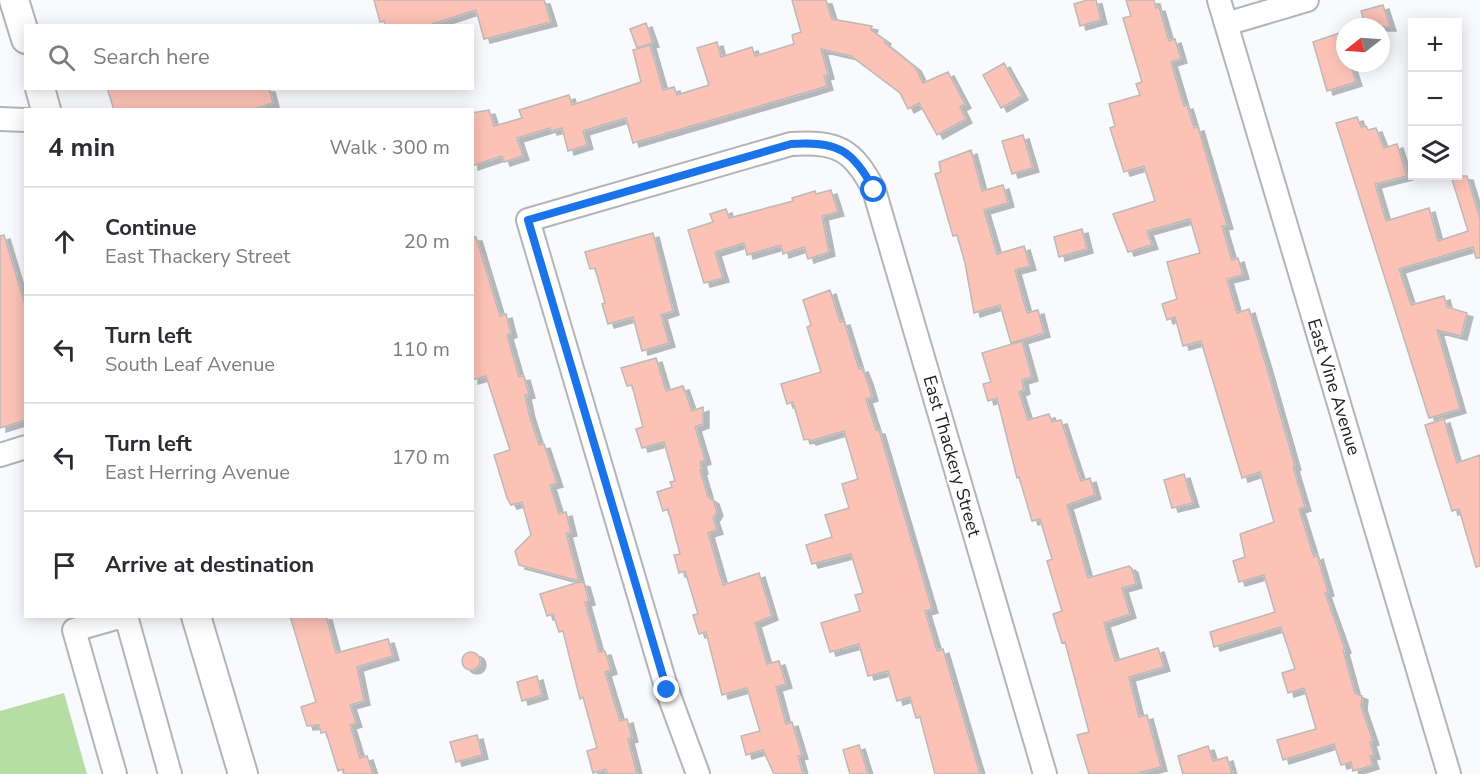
<!DOCTYPE html>
<html lang="en">
<head>
<meta charset="utf-8">
<style>
  body { margin:0; font-family:"Nunito Sans",sans-serif; background:#f7f7f7; color:#2b2b33 }
  .controls { position:absolute; right:18px; top:18px; display:grid; overflow:hidden; border-radius:0px; box-shadow:0 3px 15px #0003 }
  .controls button { width:54px; height:54px; display:grid; place-items:center; padding:0; border:0; border-bottom:2px solid #e1e1e2; background:#fff; color:#2b2b33; font:30px sans-serif }
  .compass { position:absolute; left:1336px; top:18px; width:54px; height:54px; border-radius:50%; background:#fff; box-shadow:0 3px 15px #0003; rotate:253deg }
  .stop { position:absolute; width:18px; height:18px; margin:-14px; border:4px solid #1a73e8; border-radius:50%; background:#fff }
  .stop.end { background:#1a73e8; border-color:#fff; box-shadow:0 2px 6px #0008 }
  .list { margin:0; padding:0; list-style:none }
  h2 { display:flex; justify-content:space-between; align-items:center; height:78px; margin:0; padding:0 24px; font-size:26px }
  h2 small { font-size:20px; font-weight:400; color:#7c7c81 }
  .list li { display:grid; grid-template-columns:39px 1fr auto; gap:18px; align-items:center; box-sizing:border-box; height:108px; padding:0 24px; border-top:2px solid #e1e1e2 }
  .list b { display:block; font-size:22px; white-space:nowrap }
  .list p { margin:0; font-size:20px; white-space:nowrap; color:#7c7c81 }
  .list em { font-size:20px; font-style:normal; color:#7c7c81 }
  .icon { flex:none; width:33px; height:33px; fill:none; stroke:currentColor; stroke-width:2; stroke-linecap:round; stroke-linejoin:round }
  .map { position:relative; flex:none; width:1480px; height:774px; overflow:hidden }
  .search { position:absolute; background:#fff; box-shadow:0 3px 15px #0003; left:24px; top:24px; width:450px; height:66px; display:flex; align-items:center; gap:15px; box-sizing:border-box; padding:0 21px; border-radius:0px; color:#7c7c81; font-size:22px }
  .panel { position:absolute; background:#fff; box-shadow:0 3px 15px #0003; left:24px; top:108px; width:450px; height:510px; border-radius:0px }
  .map>svg:first-child { display:block }
  .green { fill:#b6dda4 }
  .building { fill:#fcc2b6; stroke:#bdb9b8; stroke-width:1.5; filter:url(#shadow) }
  .lines { fill:none; stroke-linecap:round; stroke-linejoin:round }
  .minor-casing { stroke:#b2b4b6; stroke-width:26 }
  .major-casing { stroke:#b2b4b6; stroke-width:32 }
  .minor { stroke:#fff; stroke-width:22 }
  .major { stroke:#fff; stroke-width:28 }
  .route { stroke:#1a73e8; stroke-width:8 }
  .labels { text-anchor:middle; dominant-baseline:central; stroke-width:5; stroke-linejoin:round; paint-order:stroke }
  .street-label { font-size:18px; fill:#1e1e1f; stroke:#fff }
</style>
</head>
<body>
<div class="map">
<svg width="1480" height="774" viewBox="0 0 1480 774">
  <defs>
    <filter id="shadow"><feDropShadow dx="6" dy="4" stdDeviation="0" flood-color="#0004"/></filter>
  </defs>
  <rect width="100%" height="100%" fill="#f8fafd"/>
  <path class="green" d="M 64,693 L 87,774 L 0,774 L 0,711 Z"/>
  <path class="building" d="M 374,0 L 544,0 L 551,22 L 484,39 L 476,10 L 426,26 L 385,26 L 384,21 L 380,22 Z
    M 792,0 L 826,0 L 832,19 L 872,26 L 871,30 L 885,40 L 884,42 L 915,67 L 923,83 L 948,72 L 965,104 L 960,107 L 966,119 L 937,135 L 919,103 L 908,109 L 900,93 L 851,56 L 821,49 L 828,75 L 824,76 L 827,86 L 811,91 L 633,143 L 626,118 L 583,131 L 587,145 L 568,151 L 562,128 L 551,131 L 550,128 L 517,138 L 523,156 L 504,162 L 502,156 L 472,166 L 472,113 L 489,110 L 494,126 L 522,118 L 519,110 L 569,95 L 572,105 L 641,82 L 633,50 L 650,45 L 663,90 L 674,87 L 677,95 L 709,85 L 697,48 L 717,42 L 721,57 L 752,47 L 755,56 L 794,44 L 792,35 L 801,32 Z
    M 1087,0 L 1096,0 L 1101,20 L 1080,26 L 1074,4 Z
    M 1126,0 L 1154,0 L 1156,8 L 1159,7 L 1169,41 L 1175,39 L 1181,59 L 1171,62 L 1184,106 L 1187,105 L 1194,128 L 1198,127 L 1227,225 L 1222,226 L 1232,260 L 1238,258 L 1243,275 L 1227,279 L 1237,313 L 1249,309 L 1266,365 L 1295,466 L 1293,467 L 1305,507 L 1299,509 L 1314,557 L 1317,555 L 1328,592 L 1325,593 L 1345,649 L 1343,650 L 1355,693 L 1362,696 L 1361,706 L 1373,741 L 1370,742 L 1374,755 L 1370,756 L 1373,765 L 1353,771 L 1351,762 L 1341,765 L 1334,744 L 1283,760 L 1277,740 L 1316,729 L 1304,688 L 1288,693 L 1282,673 L 1295,669 L 1281,627 L 1214,647 L 1210,632 L 1275,612 L 1264,575 L 1239,582 L 1233,561 L 1245,557 L 1240,534 L 1274,522 L 1260,472 L 1242,478 L 1201,341 L 1183,346 L 1175,317 L 1167,320 L 1162,304 L 1177,299 L 1167,262 L 1200,253 L 1190,219 L 1147,231 L 1152,245 L 1128,252 L 1113,214 L 1155,201 L 1144,166 L 1124,172 L 1110,128 L 1115,126 L 1109,104 L 1140,95 L 1136,84 L 1142,82 L 1123,18 L 1131,16 Z
    M 1383,5 L 1390,27 L 1366,27 L 1361,11 Z
    M 646,23 L 653,43 L 637,48 L 630,29 Z
    M 1345,31 L 1345,63 L 1350,63 L 1356,82 L 1327,91 L 1313,42 Z
    M 1004,63 L 1022,96 L 1001,108 L 983,75 Z
    M 107,88 L 269,88 L 273,103 L 251,110 L 114,110 Z
    M 1357,117 L 1361,127 L 1366,126 L 1368,130 L 1376,128 L 1384,148 L 1397,144 L 1407,176 L 1375,184 L 1386,221 L 1429,208 L 1438,241 L 1468,231 L 1451,176 L 1467,176 L 1480,219 L 1480,258 L 1476,258 L 1473,247 L 1399,269 L 1411,305 L 1444,296 L 1447,307 L 1467,313 L 1461,336 L 1437,330 L 1460,409 L 1429,418 L 1336,123 Z
    M 1023,135 L 1033,168 L 1012,174 L 1002,141 Z
    M 971,150 L 982,191 L 1003,185 L 1008,203 L 984,210 L 997,254 L 1024,246 L 1030,266 L 1015,270 L 1027,313 L 1038,310 L 1044,333 L 1011,343 L 1000,305 L 974,313 L 965,263 L 957,235 L 953,236 L 935,174 L 941,172 L 939,162 Z
    M 831,190 L 838,212 L 822,216 L 829,252 L 808,259 L 804,247 L 783,254 L 781,245 L 747,255 L 744,243 L 715,252 L 723,278 L 704,283 L 688,230 L 713,222 L 710,214 L 726,209 L 729,218 L 793,201 L 792,198 L 815,191 L 816,194 Z
    M 1082,229 L 1087,249 L 1059,257 L 1054,237 Z
    M 653,233 L 673,311 L 661,315 L 669,343 L 642,351 L 633,317 L 608,324 L 602,304 L 605,303 L 595,268 L 590,269 L 585,252 Z
    M 4,235 L 26,308 L 26,420 L 0,428 L 0,236 Z
    M 472,237 L 476,237 L 500,316 L 506,314 L 511,333 L 507,335 L 519,377 L 524,376 L 529,394 L 525,395 L 529,414 L 539,445 L 544,444 L 557,483 L 550,485 L 559,514 L 566,512 L 571,532 L 566,533 L 579,581 L 519,565 L 515,551 L 531,535 L 522,502 L 511,505 L 507,498 L 494,455 L 510,450 L 486,376 L 472,380 Z
    M 830,290 L 840,322 L 844,321 L 859,369 L 862,368 L 867,380 L 872,397 L 866,399 L 876,430 L 879,430 L 932,609 L 925,611 L 937,651 L 943,649 L 980,774 L 935,774 L 920,717 L 916,718 L 910,697 L 897,701 L 888,671 L 868,676 L 859,644 L 830,652 L 821,623 L 860,611 L 855,595 L 863,593 L 851,554 L 812,564 L 806,545 L 832,537 L 825,515 L 849,508 L 842,484 L 858,479 L 844,431 L 810,441 L 809,439 L 804,440 L 793,402 L 787,404 L 781,384 L 821,372 L 807,327 L 811,325 L 803,300 Z
    M 1022,341 L 1032,377 L 1022,380 L 1024,390 L 1019,392 L 1028,420 L 1049,414 L 1052,422 L 1061,420 L 1081,481 L 1090,478 L 1095,495 L 1067,505 L 1088,578 L 1129,566 L 1132,569 L 1136,584 L 1122,588 L 1130,614 L 1104,623 L 1115,661 L 1158,648 L 1164,667 L 1129,677 L 1139,717 L 1147,715 L 1161,767 L 1135,774 L 1089,774 L 1077,735 L 1089,732 L 1065,642 L 1062,643 L 1053,614 L 1062,611 L 1047,561 L 1052,559 L 1040,519 L 1032,521 L 1019,477 L 1017,478 L 997,398 L 988,401 L 983,384 L 991,382 L 982,353 Z
    M 656,358 L 666,391 L 683,386 L 692,411 L 703,407 L 703,424 L 695,427 L 705,460 L 700,462 L 702,470 L 700,470 L 708,497 L 713,500 L 717,512 L 713,518 L 717,530 L 708,533 L 723,585 L 759,573 L 772,616 L 755,623 L 767,664 L 779,661 L 786,684 L 776,687 L 786,724 L 792,722 L 802,755 L 798,756 L 803,774 L 774,774 L 763,750 L 746,755 L 741,736 L 760,731 L 747,688 L 722,695 L 706,632 L 699,634 L 693,615 L 698,614 L 685,571 L 679,573 L 674,555 L 680,554 L 668,509 L 663,511 L 657,492 L 672,487 L 670,482 L 675,481 L 664,442 L 642,448 L 636,429 L 643,427 L 632,385 L 627,386 L 621,368 Z
    M 1444,419 L 1457,463 L 1480,455 L 1480,566 L 1476,567 L 1459,509 L 1452,511 L 1425,425 Z
    M 1184,474 L 1193,503 L 1172,508 L 1164,480 Z
    M 579,582 L 584,583 L 589,601 L 585,602 L 599,652 L 605,651 L 611,670 L 605,672 L 620,721 L 627,719 L 632,738 L 628,739 L 637,774 L 607,774 L 606,769 L 593,773 L 587,751 L 597,748 L 583,697 L 580,699 L 563,631 L 559,632 L 553,614 L 547,616 L 540,594 Z
    M 290,616 L 326,616 L 336,653 L 388,639 L 393,656 L 357,667 L 364,701 L 350,705 L 356,723 L 350,725 L 360,758 L 367,756 L 373,774 L 344,774 L 343,769 L 338,771 L 326,732 L 321,733 L 319,725 L 307,726 L 301,707 L 316,702 Z
    M462 661a9 9 0 1 1 18 0a9 9 0 1 1-18 0Z
    M 537,676 L 542,695 L 522,701 L 517,682 Z
    M 477,735 L 482,755 L 456,762 L 450,742 Z
    M 859,745 L 868,774 L 850,774 L 843,750 Z
    M 1208,746 L 1213,761 L 1227,757 L 1232,774 L 1183,774 L 1178,756 Z"/>
  <g class="lines">
    <defs>
      <path id="minor" d="M 1219,0 L 1449,774
        M 1226,24 L 1307,0
        M 0,119 L 26,120
        M 0,455 L 26,447
        M 126,616 L 170,774
        M 115,774 L 74,630 L 123,616
        M 698,774 L 667,690 L 528,220 L 791,144 C 837,141 853,149 874,190 L 1045,774"/>
      <path id="major" d="M 14,0 L 26,39
        M 40,88 L 46,110
        M 196,616 L 243,774"/>
    </defs>
    <use href="#minor" class="minor-casing"/>
    <use href="#major" class="major-casing"/>
    <use href="#minor" class="minor"/>
    <use href="#major" class="major"/>
  </g>
  <g class="lines">
    <path class="route" d="M 667,690 L 528,220 L 791,144 C 836,141 853,149 874,190"/>
  </g>
  <g class="labels">
    <g class="street-label">
      <text transform="translate(1334 387) rotate(73)">East Vine Avenue</text>
      <text transform="translate(952 456) rotate(74)">East Thackery Street</text>
    </g>
  </g>
</svg>
<div class="controls">
<button>+</button>
<button>−</button>
<button><svg class="icon" aria-label="layers" viewBox="0 0 24 24"><path d="M12 4l9 5-9 5-9-5zM3 14l9 5 9-5"/></svg></button>
</div>
<svg class="compass" viewBox="-18 -18 36 36"><path d="M0-13l5 13h-10z" fill="#e53935"/><path d="M0 13l5-13h-10z" fill="#7c7c81"/></svg>
<div class="stop" style="left:874px;top:190px"></div>
<div class="stop end" style="left:667px;top:690px"></div>
<div class="search"><svg class="icon" aria-label="search" viewBox="0 0 24 24"><circle cx="10" cy="10" r="6"/><path d="M15 15l6 6"/></svg>Search here</div>
<section class="panel">
<h2>4 min<small>Walk · 300 m</small></h2>
<ul class="list">
<li><svg class="icon" aria-label="ahead" viewBox="0 0 24 24"><path d="M12 20V5M6 11l6-6 6 6"/></svg><div><b>Continue</b><p>East Thackery Street</p></div><em>20 m</em></li>
<li><svg class="icon" aria-label="left" viewBox="0 0 24 24"><path d="M17 20v-9H6M10 6l-5 5 5 5"/></svg><div><b>Turn left</b><p>South Leaf Avenue</p></div><em>110 m</em></li>
<li><svg class="icon" aria-label="left" viewBox="0 0 24 24"><path d="M17 20v-9H6M10 6l-5 5 5 5"/></svg><div><b>Turn left</b><p>East Herring Avenue</p></div><em>170 m</em></li>
<li><svg class="icon" aria-label="arrive" viewBox="0 0 24 24"><path d="M6 21V4h12l-3 4 3 4H6"/></svg><div><b>Arrive at destination</b></div></li>
</ul>
</section>
</div>
</body>
</html>
